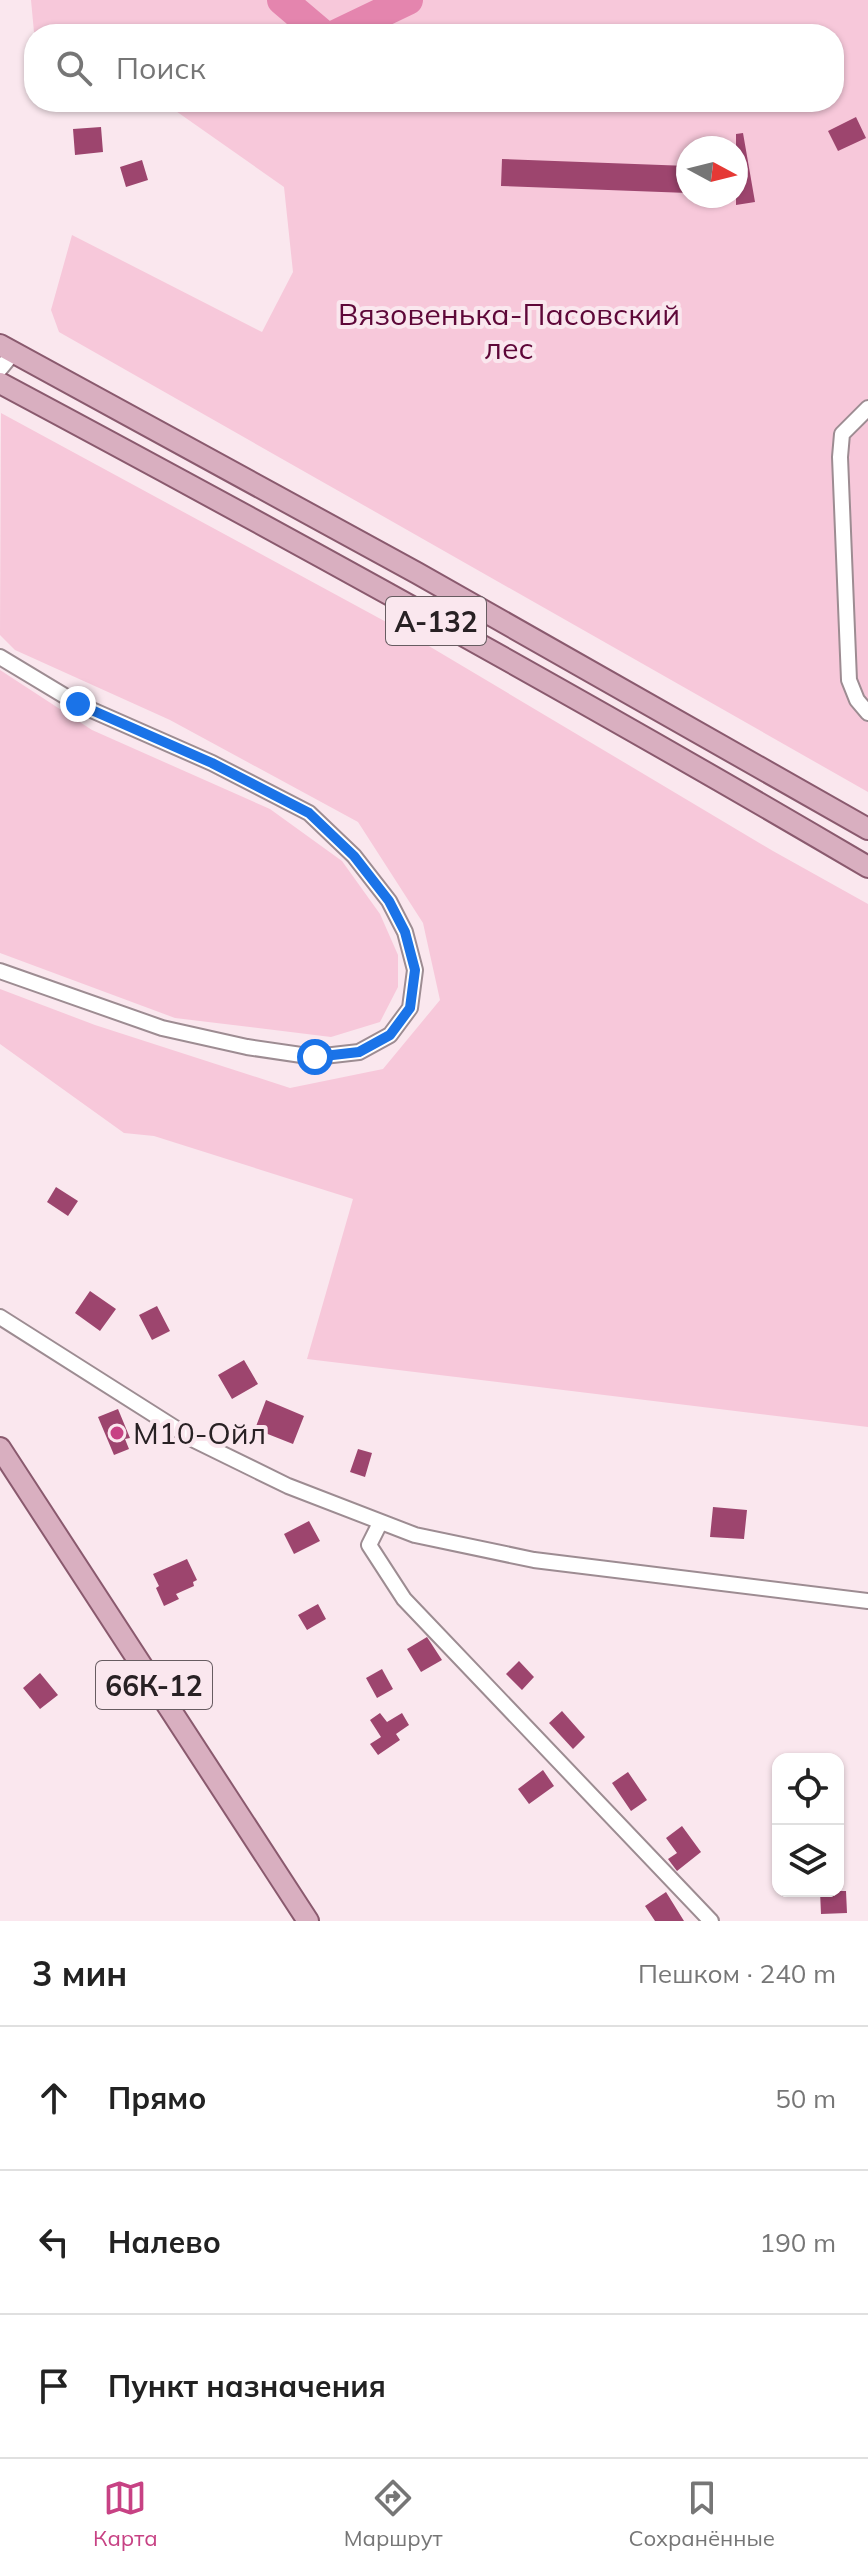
<!DOCTYPE html>
<html lang="ru">
<head>
<meta charset="utf-8">
<style>
  body { margin:0; font-family:Mulish,sans-serif; background:#f6f6f6; color:#222 }
  .controls { position:absolute; right:24px; bottom:24px; display:grid; overflow:hidden; border-radius:16px; box-shadow:0 2px 6px #0004 }
  .controls button { width:72px; height:72px; display:grid; place-items:center; padding:0; border:0; border-bottom:2px solid #e0e0e0; background:#fff; color:#222; font:40px sans-serif }
  .compass { position:absolute; left:676px; top:136px; width:72px; height:72px; border-radius:50%; background:#fff; box-shadow:0 2px 6px #0004; rotate:97deg }
  .stop { position:absolute; width:24px; height:24px; margin:-18px; border:6px solid #1a73e8; border-radius:50%; background:#fff }
  .stop.end { background:#1a73e8; border-color:#fff; box-shadow:0 2px 8px #0008 }
  .list { margin:0; padding:0; list-style:none }
  h2 { display:flex; justify-content:space-between; align-items:center; height:104px; margin:0; padding:0 32px; font-size:34px }
  h2 small { font-size:26px; font-weight:400; color:#767676 }
  .list li { display:grid; grid-template-columns:52px 1fr auto; gap:24px; align-items:center; box-sizing:border-box; height:144px; padding:0 32px; border-top:2px solid #e0e0e0 }
  .list b { display:block; font-size:30px; white-space:nowrap }
  .list em { font-size:26px; font-style:normal; color:#767676 }
  .icon { flex:none; width:44px; height:44px; fill:none; stroke:currentColor; stroke-width:2; stroke-linecap:round; stroke-linejoin:round }
  .map { position:relative; flex:none; width:868px; height:1921px; overflow:hidden }
  .search { position:absolute; background:#fff; box-shadow:0 2px 6px #0004; left:24px; right:24px; top:24px; height:88px; display:flex; align-items:center; gap:20px; box-sizing:border-box; padding:0 28px; border-radius:32px; color:#767676; font-size:30px }
  .sheet { height:536px; background:#fff }
  nav { display:flex; justify-content:space-around; align-items:center; box-sizing:border-box; height:112px; border-top:2px solid #e0e0e0; background:#fff; font-size:22px; color:#767676 }
  nav a { display:grid; justify-items:center; gap:4px }
  nav .on { color:#c74284 }
  .map>svg:first-child { display:block }
  .green { fill:#f7c8da; fill-rule:evenodd }
  .lines { fill:none; stroke-linecap:round; stroke-linejoin:round }
  .river { stroke:#e485ae; stroke-width:30 }
  .building { fill:#9d456e }
  .minor-casing { stroke:#9d8c92; stroke-width:18 }
  .primary-casing { stroke:#8a5a6e; stroke-width:24 }
  .minor { stroke:#fff; stroke-width:14 }
  .primary { stroke:#d9afc0; stroke-width:20 }
  .route { stroke:#1a73e8; stroke-width:10 }
  .poi-dot { fill:#c74284; stroke:#fae7ee; stroke-width:3 }
  .labels { text-anchor:middle; dominant-baseline:central; stroke-width:8; stroke-linejoin:round; paint-order:stroke }
  .shield { fill:#fae7ee; stroke:#675c61; stroke-width:2 }
  .shield-label { font-size:28px; font-weight:bold; fill:#282124 }
  .park-label { font-size:30px; fill:#5e0738; stroke:#fae7ee }
  .poi-label { font-size:30px; fill:#282124; stroke:#fae7ee; text-anchor:start }
</style>
</head>
<body>
<div class="map">
<svg width="868" height="1921" viewBox="0 0 868 1921">
  <rect width="100%" height="100%" fill="#fae7ee"/>
  <path class="green" d="M 31,0 L 868,0 L 868,792 L 59,332 L 51,310 L 72,235 L 262,332 L 293,272 L 284,187 L 163,102 L 834,102 L 834,34 L 38,34 L 34,32 ZM 688,148 L 736,148 L 736,196 L 688,196 Z
    M 1,413 L 412,636 L 773,851 L 868,904 L 868,1427 L 307,1359 L 353,1199 L 154,1136 L 124,1133 L 0,1044 L 0,989 L 95,1025 L 290,1088 L 383,1069 L 440,1000 L 423,923 L 358,822 L 170,720 L 15,650 L 0,635 Z
    M 0,670 L 92,730 L 270,809 L 342,861 L 380,914 L 398,955 L 398,987 L 380,1022 L 331,1037 L 175,1018 L 0,953 Z"/>
  <g class="lines">
    <path class="river" d="M 282,0 L 322,34
      M 337,34 L 408,0"/>
  </g>
  <path class="building" d="M 856,117 L 866,138 L 838,151 L 828,131 Z
    M 101,127 L 103,152 L 75,155 L 73,129 Z
    M 743,133 L 755,202 L 736,205 L 736,134 Z
    M 502,159 L 688,166 L 688,193 L 501,186 Z
    M 142,160 L 148,180 L 126,187 L 120,167 Z
    M 56,1187 L 78,1201 L 68,1216 L 47,1202 Z
    M 90,1291 L 116,1309 L 100,1331 L 75,1313 Z
    M 157,1306 L 170,1331 L 152,1340 L 139,1315 Z
    M 244,1360 L 258,1384 L 232,1399 L 218,1375 Z
    M 266,1400 L 304,1416 L 293,1444 L 255,1429 Z
    M 118,1409 L 130,1438 L 125,1439 L 129,1449 L 114,1455 L 98,1417 Z
    M 358,1449 L 372,1453 L 365,1477 L 350,1472 Z
    M 713,1507 L 747,1510 L 744,1539 L 710,1537 Z
    M 309,1521 L 320,1541 L 294,1554 L 284,1534 Z
    M 187,1559 L 197,1580 L 193,1582 L 194,1586 L 176,1594 L 179,1599 L 164,1606 L 156,1588 L 159,1586 L 153,1574 Z
    M 318,1604 L 326,1619 L 307,1630 L 298,1615 Z
    M 427,1637 L 442,1660 L 421,1672 L 407,1649 Z
    M 519,1661 L 534,1677 L 522,1690 L 506,1674 Z
    M 382,1669 L 393,1689 L 377,1698 L 366,1678 Z
    M 40,1673 L 58,1695 L 40,1709 L 23,1688 Z
    M 562,1711 L 585,1737 L 573,1749 L 549,1723 Z
    M 380,1713 L 387,1722 L 402,1713 L 409,1725 L 396,1734 L 400,1740 L 378,1755 L 370,1744 L 381,1737 L 370,1720 Z
    M 543,1770 L 554,1786 L 529,1804 L 518,1789 Z
    M 628,1772 L 647,1800 L 631,1811 L 612,1783 Z
    M 682,1826 L 701,1852 L 677,1871 L 668,1859 L 677,1853 L 666,1838 Z
    M 820,1891 L 846,1891 L 847,1913 L 821,1914 Z
    M 666,1892 L 684,1921 L 655,1921 L 645,1906 Z"/>
  <g class="lines">
    <defs>
      <path id="minor" d="M 0,369 L 14,352
        M 868,408 L 842,434 L 840,457 L 849,680 L 857,700 L 868,713
        M 0,657 L 78,704 L 212,763 L 309,813 L 354,856 L 389,901 L 405,932 L 415,970 L 410,1008 L 390,1035 L 359,1052 L 315,1057 L 247,1047 L 162,1028 L 0,971
        M 0,1317 L 194,1440 L 288,1486 L 415,1535 L 534,1560 L 868,1601
        M 380,1523 L 369,1545 L 404,1599 L 711,1921"/>
      <path id="primary" d="M 0,345 L 417,573 L 868,829
        M 0,383 C 292,539 583,699 868,867
        M 0,1448 L 308,1921"/>
    </defs>
    <use href="#minor" class="minor-casing"/>
    <use href="#primary" class="primary-casing"/>
    <use href="#minor" class="minor"/>
    <use href="#primary" class="primary"/>
  </g>
  <g class="lines">
    <path class="route" d="M 78,704 L 212,763 L 309,813 L 354,856 L 389,901 L 405,932 L 415,970 L 410,1008 L 390,1035 L 359,1052 L 315,1057"/>
  </g>
  <circle class="poi-dot" cx="117" cy="1433" r="8"/>
  <g class="labels">
    <g class="shield">
      <rect x="386" y="597" width="100" height="48" rx="6"/>
      <rect x="96" y="1661" width="116" height="48" rx="6"/>
    </g>
    <g class="shield-label">
      <text x="436" y="621">А-132</text>
      <text x="154" y="1685">66К-12</text>
    </g>
    <g class="park-label">
      <text x="509" y="314">Вязовенька-Пасовский<tspan x="509" dy="34">лес</tspan></text>
    </g>
    <g class="poi-label">
      <text x="133" y="1433">М10-Ойл</text>
    </g>
  </g>
</svg>
<div class="controls">
<button><svg class="icon" aria-label="locate" viewBox="0 0 24 24"><circle cx="12" cy="12" r="6"/><path d="M12 2v4M12 18v4M2 12h4M18 12h4"/></svg></button>
<button><svg class="icon" aria-label="layers" viewBox="0 0 24 24"><path d="M12 4l9 5-9 5-9-5zM3 14l9 5 9-5"/></svg></button>
</div>
<svg class="compass" viewBox="-18 -18 36 36"><path d="M0-13l5 13h-10z" fill="#e53935"/><path d="M0 13l5-13h-10z" fill="#767676"/></svg>
<div class="stop" style="left:315px;top:1057px"></div>
<div class="stop end" style="left:78px;top:704px"></div>
<div class="search"><svg class="icon" aria-label="search" viewBox="0 0 24 24"><circle cx="10" cy="10" r="6"/><path d="M15 15l6 6"/></svg>Поиск</div>
</div>
<section class="sheet">
<h2>3 мин<small>Пешком · 240 m</small></h2>
<ul class="list">
<li><svg class="icon" aria-label="ahead" viewBox="0 0 24 24"><path d="M12 20V5M6 11l6-6 6 6"/></svg><div><b>Прямо</b></div><em>50 m</em></li>
<li><svg class="icon" aria-label="left" viewBox="0 0 24 24"><path d="M17 20v-9H6M10 6l-5 5 5 5"/></svg><div><b>Налево</b></div><em>190 m</em></li>
<li><svg class="icon" aria-label="arrive" viewBox="0 0 24 24"><path d="M6 21V4h12l-3 4 3 4H6"/></svg><div><b>Пункт назначения</b></div></li>
</ul>
</section>
<nav>
<a class="on"><svg class="icon" aria-label="map" viewBox="0 0 24 24"><path d="M3 6l6-2 6 2 6-2v14l-6 2-6-2-6 2zM9 4v14M15 6v14"/></svg>Карта</a>
<a><svg class="icon" aria-label="directions" viewBox="0 0 24 24"><path d="M12 3l9 9-9 9-9-9zM9 14v-3h6M13 9l2 2-2 2"/></svg>Маршрут</a>
<a><svg class="icon" aria-label="saved" viewBox="0 0 24 24"><path d="M7 4h10v16l-5-4-5 4z"/></svg>Сохранённые</a>
</nav>
</body>
</html>
